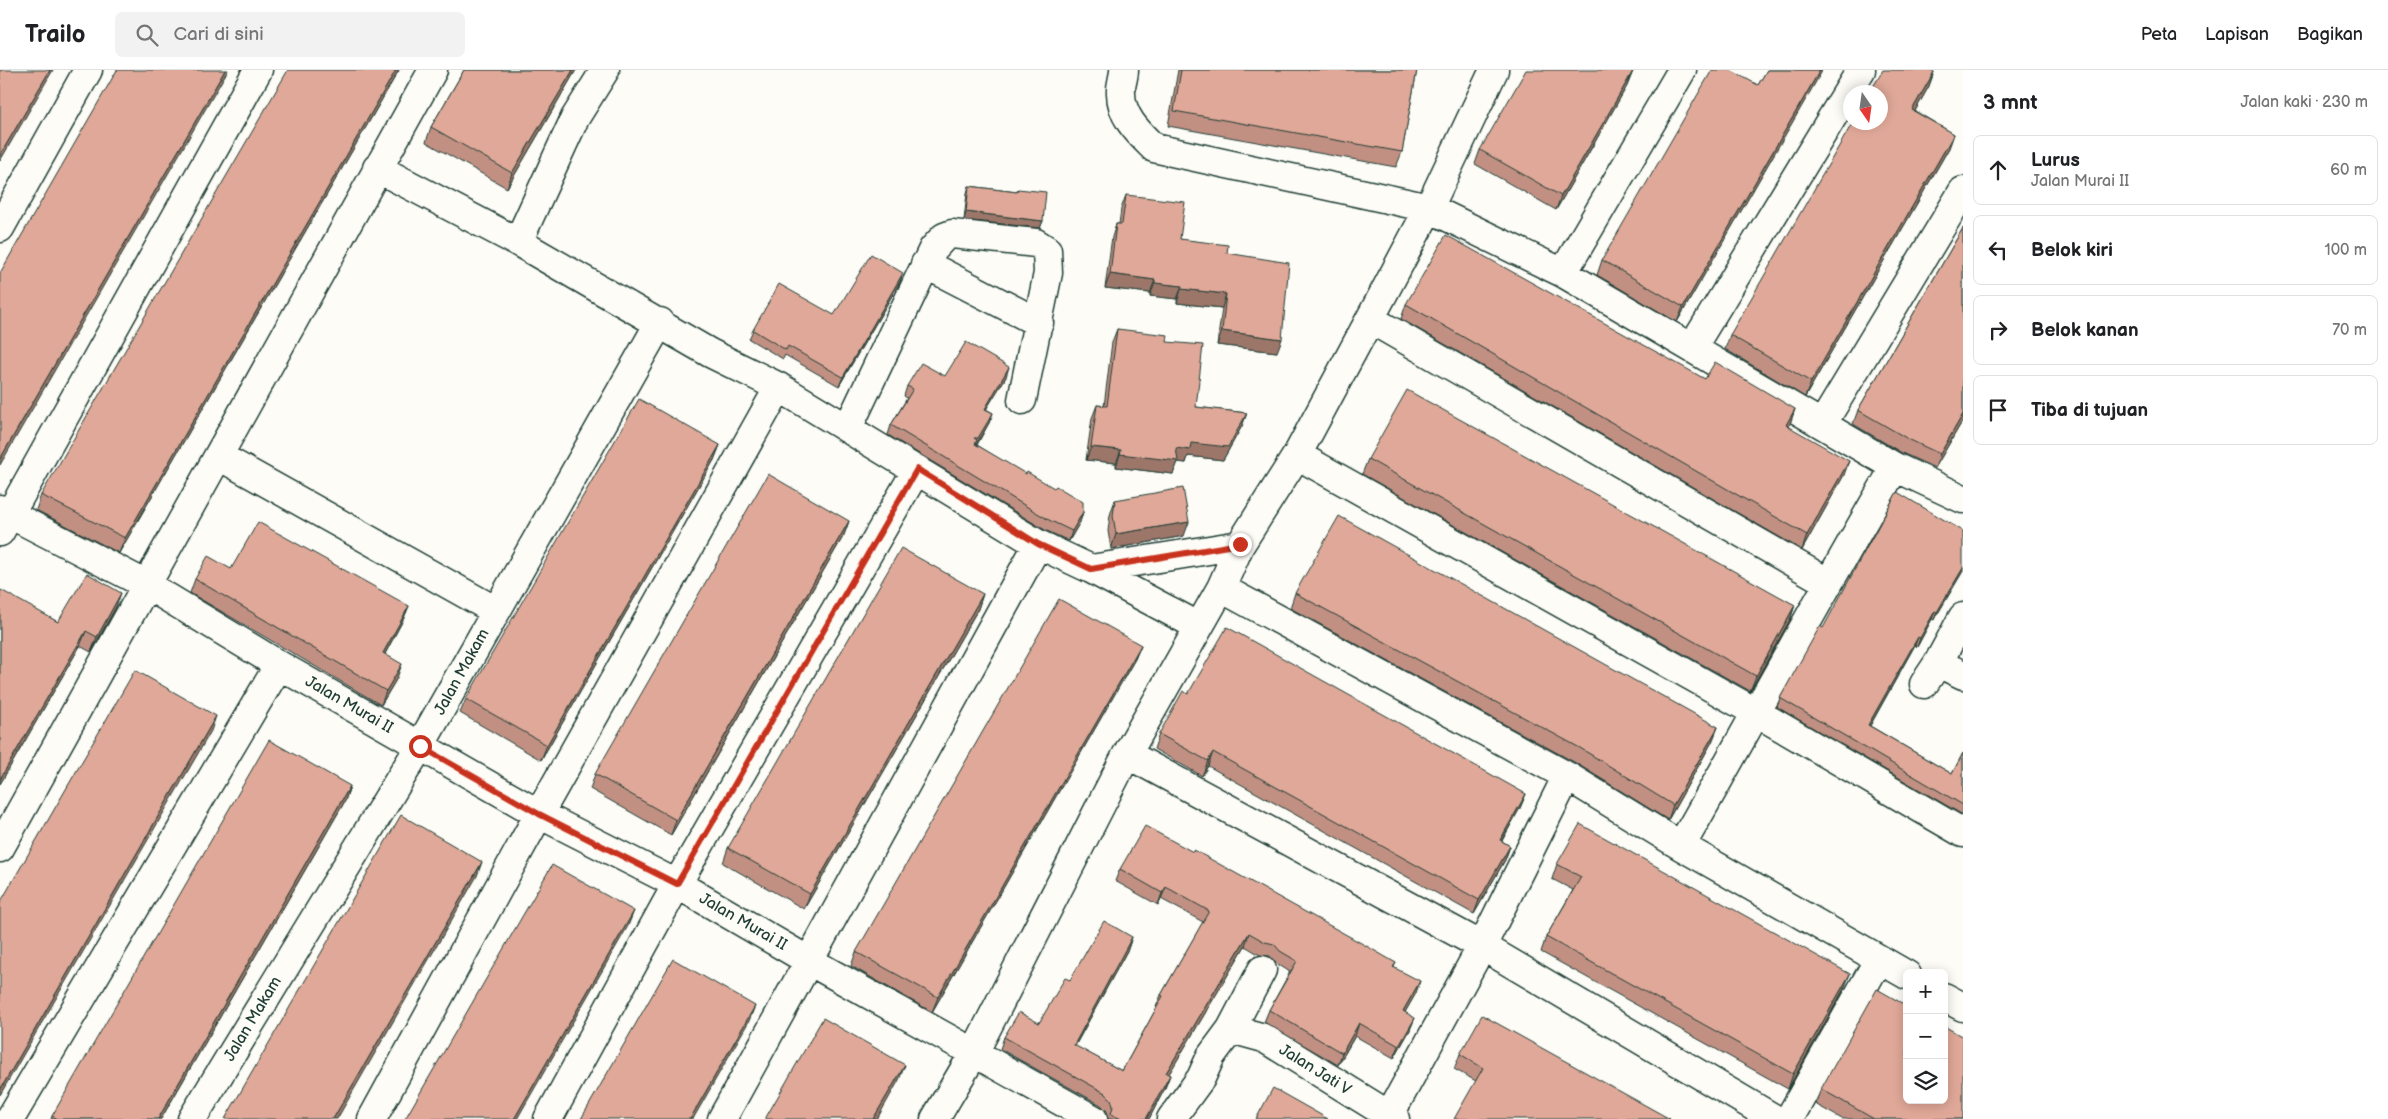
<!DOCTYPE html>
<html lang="id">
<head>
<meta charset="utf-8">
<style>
  body { margin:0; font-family:"Balsamiq Sans",sans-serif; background:#f2f2f2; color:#202124 }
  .controls { position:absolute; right:15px; bottom:15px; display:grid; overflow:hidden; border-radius:8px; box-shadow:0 2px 12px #0003 }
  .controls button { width:45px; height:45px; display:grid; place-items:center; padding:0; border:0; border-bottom:1px solid #e0e0e0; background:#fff; color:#202124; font:25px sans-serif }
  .compass { position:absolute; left:1843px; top:15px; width:45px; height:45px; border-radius:50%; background:#fff; box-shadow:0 2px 12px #0003; rotate:167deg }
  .stop { position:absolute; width:15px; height:15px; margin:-11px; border:4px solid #c8321e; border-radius:50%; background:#fff }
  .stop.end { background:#c8321e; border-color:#fff; box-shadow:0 1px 5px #0008 }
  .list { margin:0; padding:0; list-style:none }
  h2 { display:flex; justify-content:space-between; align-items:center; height:65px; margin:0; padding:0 20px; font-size:21px }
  h2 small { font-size:16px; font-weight:400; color:#757577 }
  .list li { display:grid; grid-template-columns:32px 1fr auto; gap:15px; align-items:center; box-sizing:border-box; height:70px; margin:0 10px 10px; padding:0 10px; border:1px solid #e0e0e0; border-radius:8px }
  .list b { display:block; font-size:19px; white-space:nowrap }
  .list p { margin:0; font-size:16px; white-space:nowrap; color:#757577 }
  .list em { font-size:16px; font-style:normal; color:#757577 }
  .icon { flex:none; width:28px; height:28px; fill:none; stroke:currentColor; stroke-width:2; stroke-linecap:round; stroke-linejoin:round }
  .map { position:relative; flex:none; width:1963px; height:1049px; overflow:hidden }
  header { display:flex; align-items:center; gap:30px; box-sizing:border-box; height:70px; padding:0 25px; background:#fff; border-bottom:1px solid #e0e0e0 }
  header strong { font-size:24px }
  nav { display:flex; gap:28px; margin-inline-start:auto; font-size:18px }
  .search { width:350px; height:45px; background:#f2f2f2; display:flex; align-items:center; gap:12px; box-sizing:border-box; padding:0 18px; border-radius:8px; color:#757577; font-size:19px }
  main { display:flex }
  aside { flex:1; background:#fff }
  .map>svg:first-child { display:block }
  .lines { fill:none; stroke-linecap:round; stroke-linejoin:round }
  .street-casing { stroke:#1f3d34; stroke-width:31 }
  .street { stroke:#fdfcf7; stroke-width:28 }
  .wall { fill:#c19083; stroke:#1f3d34 }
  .shaded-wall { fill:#9d766a; stroke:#1f3d34 }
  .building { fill:#e0a898; stroke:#1f3d34 }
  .route { stroke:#c8321e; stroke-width:6 }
  .labels { text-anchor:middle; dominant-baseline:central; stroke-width:4; stroke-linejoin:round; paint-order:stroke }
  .street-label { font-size:16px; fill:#1f3d34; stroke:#fdfcf7 }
</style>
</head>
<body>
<header>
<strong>Trailo</strong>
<div class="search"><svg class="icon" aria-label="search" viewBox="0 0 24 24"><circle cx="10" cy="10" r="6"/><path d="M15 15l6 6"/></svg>Cari di sini</div>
<nav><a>Peta</a><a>Lapisan</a><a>Bagikan</a></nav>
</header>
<main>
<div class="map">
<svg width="1963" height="1049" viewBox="0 0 1963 1049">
  <rect width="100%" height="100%" fill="#fdfcf7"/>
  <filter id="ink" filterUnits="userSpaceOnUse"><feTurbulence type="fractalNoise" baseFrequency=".02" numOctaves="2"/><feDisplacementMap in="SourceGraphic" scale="10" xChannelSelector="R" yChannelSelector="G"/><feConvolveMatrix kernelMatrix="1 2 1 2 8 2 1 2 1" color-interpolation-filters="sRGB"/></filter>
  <g filter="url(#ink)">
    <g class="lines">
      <defs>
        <path id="street" d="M 1124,0 C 1124,7 1120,16 1121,23 C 1121,47 1139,63 1154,78 L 1429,138 L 1563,203 L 1895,397 L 1963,429
          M 377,98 L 518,172 L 710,283 L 779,317 L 1038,474 L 1091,499 L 1198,556
          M 0,158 L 88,0
          M 518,172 L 575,48 L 605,0
          M 925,194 L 1039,253
          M 1563,203 L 1682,0
          M 1370,249 L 1827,512
          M 1692,278 L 1861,0
          M 1823,353 L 1963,121
          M 848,358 L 933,179 L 944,167 L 952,164 L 1036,173 L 1047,180 L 1048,203 L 1022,330
          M 1297,385 L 1757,643 L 1963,763
          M 219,386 L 496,541
          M 0,439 L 147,515 L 279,595 L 539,744 L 677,814 L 809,891 L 1093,1049
          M 0,462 L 258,0
          M 1091,499 L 1240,475
          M 1221,518 L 1567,706 L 1681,776 L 1907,905
          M 1938,593 L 1963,605
          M 1924,614 L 1938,593 L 1963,547
          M 1127,684 L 1482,876 L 1775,1049
          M 1681,776 C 1753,650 1822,522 1895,397
          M 0,778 L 433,0
          M 1944,927 L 1963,937
          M 1231,959 L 1264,968 L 1395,1049
          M 1389,1046 L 1482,876 L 1567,706
          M 10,1049 L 279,595
          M 192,1049 L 420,676 L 660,252
          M 372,1049 L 539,744 L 779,317
          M 548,1049 L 677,814 L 917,399
          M 722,1049 L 1038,474
          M 935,1049 L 974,983 L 1127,684 L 1221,518 L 1240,475 L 1297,385 L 1370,249 L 1429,138 L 1494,0
          M 1171,1049 L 1201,1008 L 1211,986 L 1231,959 L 1262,900
          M 1789,1049 L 1879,889"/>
      </defs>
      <use href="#street" class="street-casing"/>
      <use href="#street" class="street"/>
    </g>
    <path class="wall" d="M 399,0 L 119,483 L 36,440 L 41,425 Z
      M 464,0 L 576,0 L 507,118 L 426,72 L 431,57 Z
      M 1178,0 L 1417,0 L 1402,82 L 1396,97 L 1168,56 Z
      M 1767,0 L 1822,0 L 1677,252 L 1597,205 L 1602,190 L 1758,15 Z
      M 1633,1 L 1627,16 L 1556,140 L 1475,94 L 1480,80 Z
      M 1934,2 L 1929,16 L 1915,41 L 1954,64 L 1949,78 L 1805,327 L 1725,279 L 1730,265 Z
      M 969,116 L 1017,122 L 1018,119 L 1043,151 L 1040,158 L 964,150 L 967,123 Z
      M 1126,125 L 1180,169 L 1227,183 L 1277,282 L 1217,275 L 1222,238 L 1177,233 L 1177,229 L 1150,226 L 1150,223 L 1105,218 L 1112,167 L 1116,154 L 1119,154 L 1121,139 Z
      M 1963,158 L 1963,350 L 1935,398 L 1902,383 L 1853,354 L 1858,340 Z
      M 900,212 L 839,316 L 785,285 L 783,289 L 749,269 L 753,260 L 834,245 Z
      M 1406,234 L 1705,309 L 1795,339 L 1789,356 L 1844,405 L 1802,480 L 1401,249 Z
      M 1117,259 L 1167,272 L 1196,337 L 1247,343 L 1242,356 L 1223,390 L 1188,386 L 1186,393 L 1178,392 L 1173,404 L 1116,397 L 1116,393 L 1086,390 L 1092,348 L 1097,335 L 1104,336 L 1112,272 Z
      M 945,306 L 1006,307 L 986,339 L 993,343 L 989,353 L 977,375 L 1083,442 L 1080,452 L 1069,471 L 1045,460 L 888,365 L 891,355 L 907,328 L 904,326 L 907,316 Z
      M 720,375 L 714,390 L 541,690 L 460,643 L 466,629 Z
      M 1368,389 L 1795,535 L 1790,550 L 1750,621 L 1362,404 Z
      M 1115,430 L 1184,466 L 1111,479 L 1108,461 L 1110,445 Z
      M 849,451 L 844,465 L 671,765 L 590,719 L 595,704 Z
      M 231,499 L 409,536 L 403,550 L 385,584 L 397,608 L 381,635 L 190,523 L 195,509 Z
      M 1963,501 L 1934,550 L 1932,549 L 1917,577 L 1915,575 L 1870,656 L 1952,704 L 1963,683 L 1963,745 L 1777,637 L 1780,628 L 1823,558 Z
      M 0,522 L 58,552 L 116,537 L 91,582 L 80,576 L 0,714 Z
      M 1295,523 L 1718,657 L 1712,672 L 1668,750 L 1574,692 L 1290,538 Z
      M 983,524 L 978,539 L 804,839 L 723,793 L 728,778 Z
      M 1141,575 L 1135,589 L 932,942 L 851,896 L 856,882 Z
      M 1159,664 L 1526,724 L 1520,738 L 1502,771 L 1510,776 L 1505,790 L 1474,844 L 1208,696 L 1202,706 L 1154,679 Z
      M 350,716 L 345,731 L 161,1049 L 51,1049 L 52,1046 Z
      M 1557,794 L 1844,919 L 1788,1019 L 1541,882 L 1546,867 L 1573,820 L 1552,809 Z
      M 1120,799 L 1396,893 L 1394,897 L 1416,923 L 1405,942 L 1410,960 L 1394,988 L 1355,966 L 1338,995 L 1264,952 L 1269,940 L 1290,902 L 1276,893 L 1270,886 L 1260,885 L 1245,876 L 1168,1005 L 1170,1005 L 1165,1018 L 1149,1049 L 1108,1049 L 1107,1041 L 1101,1035 L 1000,979 L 1004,967 L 1039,953 L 1070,910 L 1132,867 L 1128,879 L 1075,976 L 1122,1001 L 1157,937 L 1156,937 L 1161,925 L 1203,852 L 1161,829 L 1158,835 L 1115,811 Z
      M 1460,984 L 1670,1049 L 1476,1011 L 1454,999 Z
      M 1821,1019 L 1963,1049 L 1842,1049 L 1815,1034 Z"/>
    <path class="shaded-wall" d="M 50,0 L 53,0 L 0,91 L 0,85 Z
      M 225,0 L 228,0 L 0,395 L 0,389 Z
      M 396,0 L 399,0 L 119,483 L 125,468 Z
      M 573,0 L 576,0 L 507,118 L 512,103 Z
      M 1820,0 L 1822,0 L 1821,3 L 1677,252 L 1683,237 Z
      M 1633,1 L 1627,16 L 1556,140 L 1561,126 Z
      M 1934,2 L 1929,16 L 1907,55 L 1912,40 Z
      M 1954,64 L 1949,78 L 1805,327 L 1811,312 Z
      M 966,142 L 1043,151 L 1040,158 L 964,150 Z
      M 903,203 L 900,212 L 839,316 L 843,307 Z
      M 1110,204 L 1155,210 L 1150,223 L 1105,218 Z
      M 1155,213 L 1182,216 L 1177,229 L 1150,226 Z
      M 1181,219 L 1226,224 L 1222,238 L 1177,233 Z
      M 1222,261 L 1282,269 L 1277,282 L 1217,275 Z
      M 1009,297 L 1006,307 L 981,348 L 985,339 Z
      M 1795,339 L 1790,354 L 1781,370 L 1786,355 Z
      M 993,343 L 989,353 L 974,378 L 974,368 Z
      M 1247,343 L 1242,356 L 1223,390 L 1188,386 L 1186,393 L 1178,392 L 1173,404 L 1116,397 L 1120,384 L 1176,378 L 1191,373 Z
      M 1963,344 L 1963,350 L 1935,398 L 1940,384 Z
      M 720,375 L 714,390 L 541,690 L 547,675 Z
      M 1091,377 L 1121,380 L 1116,393 L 1086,390 Z
      M 1849,391 L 1844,405 L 1802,480 L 1807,465 Z
      M 1083,442 L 1080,452 L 1069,471 L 1072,461 Z
      M 849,451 L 844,465 L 671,765 L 676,750 Z
      M 1189,452 L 1184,466 L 1111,479 L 1116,464 Z
      M 1963,498 L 1963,501 L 1934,550 L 1937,542 Z
      M 121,523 L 116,537 L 91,582 L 97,567 Z
      M 983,524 L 978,539 L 804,839 L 810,824 Z
      M 1795,535 L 1790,550 L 1750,621 L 1756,606 Z
      M 409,536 L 403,550 L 378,597 L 383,583 Z
      M 1935,541 L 1932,549 L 1917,577 L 1920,568 Z
      M 86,561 L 80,576 L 0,714 L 0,709 Z
      M 1918,567 L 1915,575 L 1865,664 L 1868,655 Z
      M 1141,575 L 1135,589 L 932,942 L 938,927 Z
      M 402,594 L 397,608 L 381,635 L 386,621 Z
      M 216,646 L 211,661 L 0,1025 L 0,1020 Z
      M 1718,657 L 1712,672 L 1668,750 L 1673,735 Z
      M 1213,682 L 1208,696 L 1202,706 L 1208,691 Z
      M 350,716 L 345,731 L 161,1049 L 158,1049 Z
      M 1526,724 L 1520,738 L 1494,784 L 1500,770 Z
      M 1510,776 L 1505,790 L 1474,844 L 1479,830 Z
      M 482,792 L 477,806 L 337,1049 L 333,1049 Z
      M 1166,817 L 1161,829 L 1158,835 L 1162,823 Z
      M 634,841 L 628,856 L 517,1049 L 514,1049 Z
      M 1249,863 L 1245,876 L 1162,1016 L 1166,1003 Z
      M 1132,867 L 1128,879 L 1069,987 L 1074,975 Z
      M 1850,904 L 1844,919 L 1788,1019 L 1793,1004 Z
      M 1420,911 L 1416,923 L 1399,953 L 1403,941 Z
      M 755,936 L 749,951 L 693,1049 L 690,1049 Z
      M 1415,948 L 1410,960 L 1394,988 L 1399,976 Z
      M 1359,953 L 1355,966 L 1338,995 L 1342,983 Z
      M 905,995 L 899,1010 L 877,1049 L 873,1049 Z
      M 1170,1005 L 1165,1018 L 1149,1049 L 1146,1049 Z"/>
    <path class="building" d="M 0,0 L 50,0 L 0,85 Z
      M 117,0 L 225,0 L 0,389 L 0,203 Z
      M 288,0 L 396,0 L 125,468 L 41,425 Z
      M 464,0 L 573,0 L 512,103 L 431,57 Z
      M 1181,0 L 1417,0 L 1402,82 L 1174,41 Z
      M 1526,0 L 1630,0 L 1633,1 L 1561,126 L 1480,80 Z
      M 1712,0 L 1730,0 L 1758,15 L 1767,0 L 1820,0 L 1683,237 L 1602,190 Z
      M 1883,0 L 1931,0 L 1934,2 L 1912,40 L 1954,64 L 1811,312 L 1730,265 L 1853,52 L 1880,52 L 1880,22 L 1870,22 Z
      M 969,116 L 1017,122 L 1018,119 L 1046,122 L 1043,151 L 966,142 Z
      M 1126,125 L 1185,132 L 1180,169 L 1228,175 L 1227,183 L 1289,193 L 1282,269 L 1222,261 L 1226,224 L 1181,219 L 1182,216 L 1155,213 L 1155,210 L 1110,204 L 1116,154 L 1122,154 Z
      M 1963,158 L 1963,344 L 1940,384 L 1908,369 L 1858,340 Z
      M 1446,165 L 1705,309 L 1715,292 L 1795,339 L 1786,355 L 1849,391 L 1807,465 L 1406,234 Z
      M 871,184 L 903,203 L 843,307 L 788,276 L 786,280 L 753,260 L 779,214 L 834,245 Z
      M 1117,259 L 1168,265 L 1167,272 L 1203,275 L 1196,337 L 1247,343 L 1228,377 L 1191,373 L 1190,380 L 1176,378 L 1178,391 L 1120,384 L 1121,380 L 1091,377 L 1097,335 L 1107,336 Z
      M 966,272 L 1009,297 L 985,339 L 993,343 L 978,368 L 974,368 L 977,370 L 975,374 L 1026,404 L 1027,402 L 1054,418 L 1056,416 L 1083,432 L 1083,442 L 1072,461 L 1049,450 L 891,355 L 913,319 L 907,316 L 921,293 L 945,306 Z
      M 1407,320 L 1795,535 L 1756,606 L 1368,389 Z
      M 639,329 L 720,375 L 547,675 L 466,629 Z
      M 768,404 L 849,451 L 676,750 L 595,704 Z
      M 1183,418 L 1189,452 L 1116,464 L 1113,446 L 1115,430 Z
      M 1897,422 L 1963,461 L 1963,498 L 1937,542 L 1935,541 L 1920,568 L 1918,567 L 1868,655 L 1952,704 L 1963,683 L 1963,735 L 1780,628 L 1820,556 L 1823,558 Z
      M 1339,446 L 1718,657 L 1673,735 L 1580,678 L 1295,523 Z
      M 258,452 L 409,536 L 383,583 L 402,594 L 386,621 L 195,509 L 208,486 L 231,499 Z
      M 901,478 L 983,524 L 810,824 L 728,778 Z
      M 87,503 L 121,523 L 97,567 L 86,561 L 0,709 L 0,522 L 1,520 L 58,552 Z
      M 1059,529 L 1141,575 L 938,927 L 856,882 Z
      M 1227,557 L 1526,724 L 1500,770 L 1510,776 L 1479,830 L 1213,682 L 1208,691 L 1159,664 L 1183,621 L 1188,624 Z
      M 135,600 L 216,646 L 0,1020 L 0,833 Z
      M 269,670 L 350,716 L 158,1049 L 58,1049 L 52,1046 Z
      M 401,745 L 482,792 L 333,1049 L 225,1049 Z
      M 1580,754 L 1850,904 L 1793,1004 L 1546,867 L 1581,807 L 1557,794 Z
      M 1145,756 L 1193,782 L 1194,780 L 1370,878 L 1396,893 L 1393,897 L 1420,911 L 1403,941 L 1415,948 L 1399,976 L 1359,953 L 1342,983 L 1269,940 L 1297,891 L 1280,881 L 1274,874 L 1265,872 L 1249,863 L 1166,1003 L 1170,1005 L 1146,1049 L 1121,1049 L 1111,1044 L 1113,1036 L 1111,1029 L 1105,1023 L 1004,967 L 1019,942 L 1039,953 L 1065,908 L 1070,910 L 1104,851 L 1132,867 L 1074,975 L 1122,1001 L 1163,926 L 1161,925 L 1209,841 L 1166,817 L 1162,823 L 1120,799 Z
      M 552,795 L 634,841 L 514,1049 L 405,1049 Z
      M 673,889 L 755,936 L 690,1049 L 581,1049 Z
      M 1877,919 L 1907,936 L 1907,1030 L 1944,1030 L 1944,956 L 1963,967 L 1963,1049 L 1874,1049 L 1821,1019 Z
      M 1482,945 L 1670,1049 L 1454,1049 L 1483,998 L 1460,984 Z
      M 823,948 L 905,995 L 873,1049 L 765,1049 Z
      M 1273,1018 L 1328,1049 L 1256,1049 Z"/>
  </g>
  <g class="lines" filter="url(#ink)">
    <path class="route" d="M 420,676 L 539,744 L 677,814 L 917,399 L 1038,474 L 1091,499 L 1240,474"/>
  </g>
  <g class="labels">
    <g class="street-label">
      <text transform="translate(462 602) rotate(-61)">Jalan Makam</text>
      <text transform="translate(349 635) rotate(30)">Jalan Murai II</text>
      <text transform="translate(743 852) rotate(30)">Jalan Murai II</text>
      <text transform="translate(253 949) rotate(-59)">Jalan Makam</text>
      <text transform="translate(1315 1000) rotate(32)">Jalan Jati V</text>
    </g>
  </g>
</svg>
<div class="controls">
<button>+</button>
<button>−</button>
<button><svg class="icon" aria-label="layers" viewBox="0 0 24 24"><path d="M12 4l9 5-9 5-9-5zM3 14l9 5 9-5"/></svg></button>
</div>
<svg class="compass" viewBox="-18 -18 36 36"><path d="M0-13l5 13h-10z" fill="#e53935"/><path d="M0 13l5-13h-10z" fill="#757577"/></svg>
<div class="stop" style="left:420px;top:676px"></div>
<div class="stop end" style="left:1240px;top:474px"></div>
</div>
<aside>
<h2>3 mnt<small>Jalan kaki · 230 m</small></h2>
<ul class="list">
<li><svg class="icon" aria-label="ahead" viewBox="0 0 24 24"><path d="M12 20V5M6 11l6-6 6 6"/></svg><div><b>Lurus</b><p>Jalan Murai II</p></div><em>60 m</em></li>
<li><svg class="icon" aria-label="left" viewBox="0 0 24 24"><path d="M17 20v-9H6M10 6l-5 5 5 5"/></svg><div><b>Belok kiri</b></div><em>100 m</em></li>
<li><svg class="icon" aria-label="right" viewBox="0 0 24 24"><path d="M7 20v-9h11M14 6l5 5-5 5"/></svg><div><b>Belok kanan</b></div><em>70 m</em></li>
<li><svg class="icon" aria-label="arrive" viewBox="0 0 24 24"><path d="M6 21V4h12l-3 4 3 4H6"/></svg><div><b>Tiba di tujuan</b></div></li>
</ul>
</aside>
</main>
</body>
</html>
